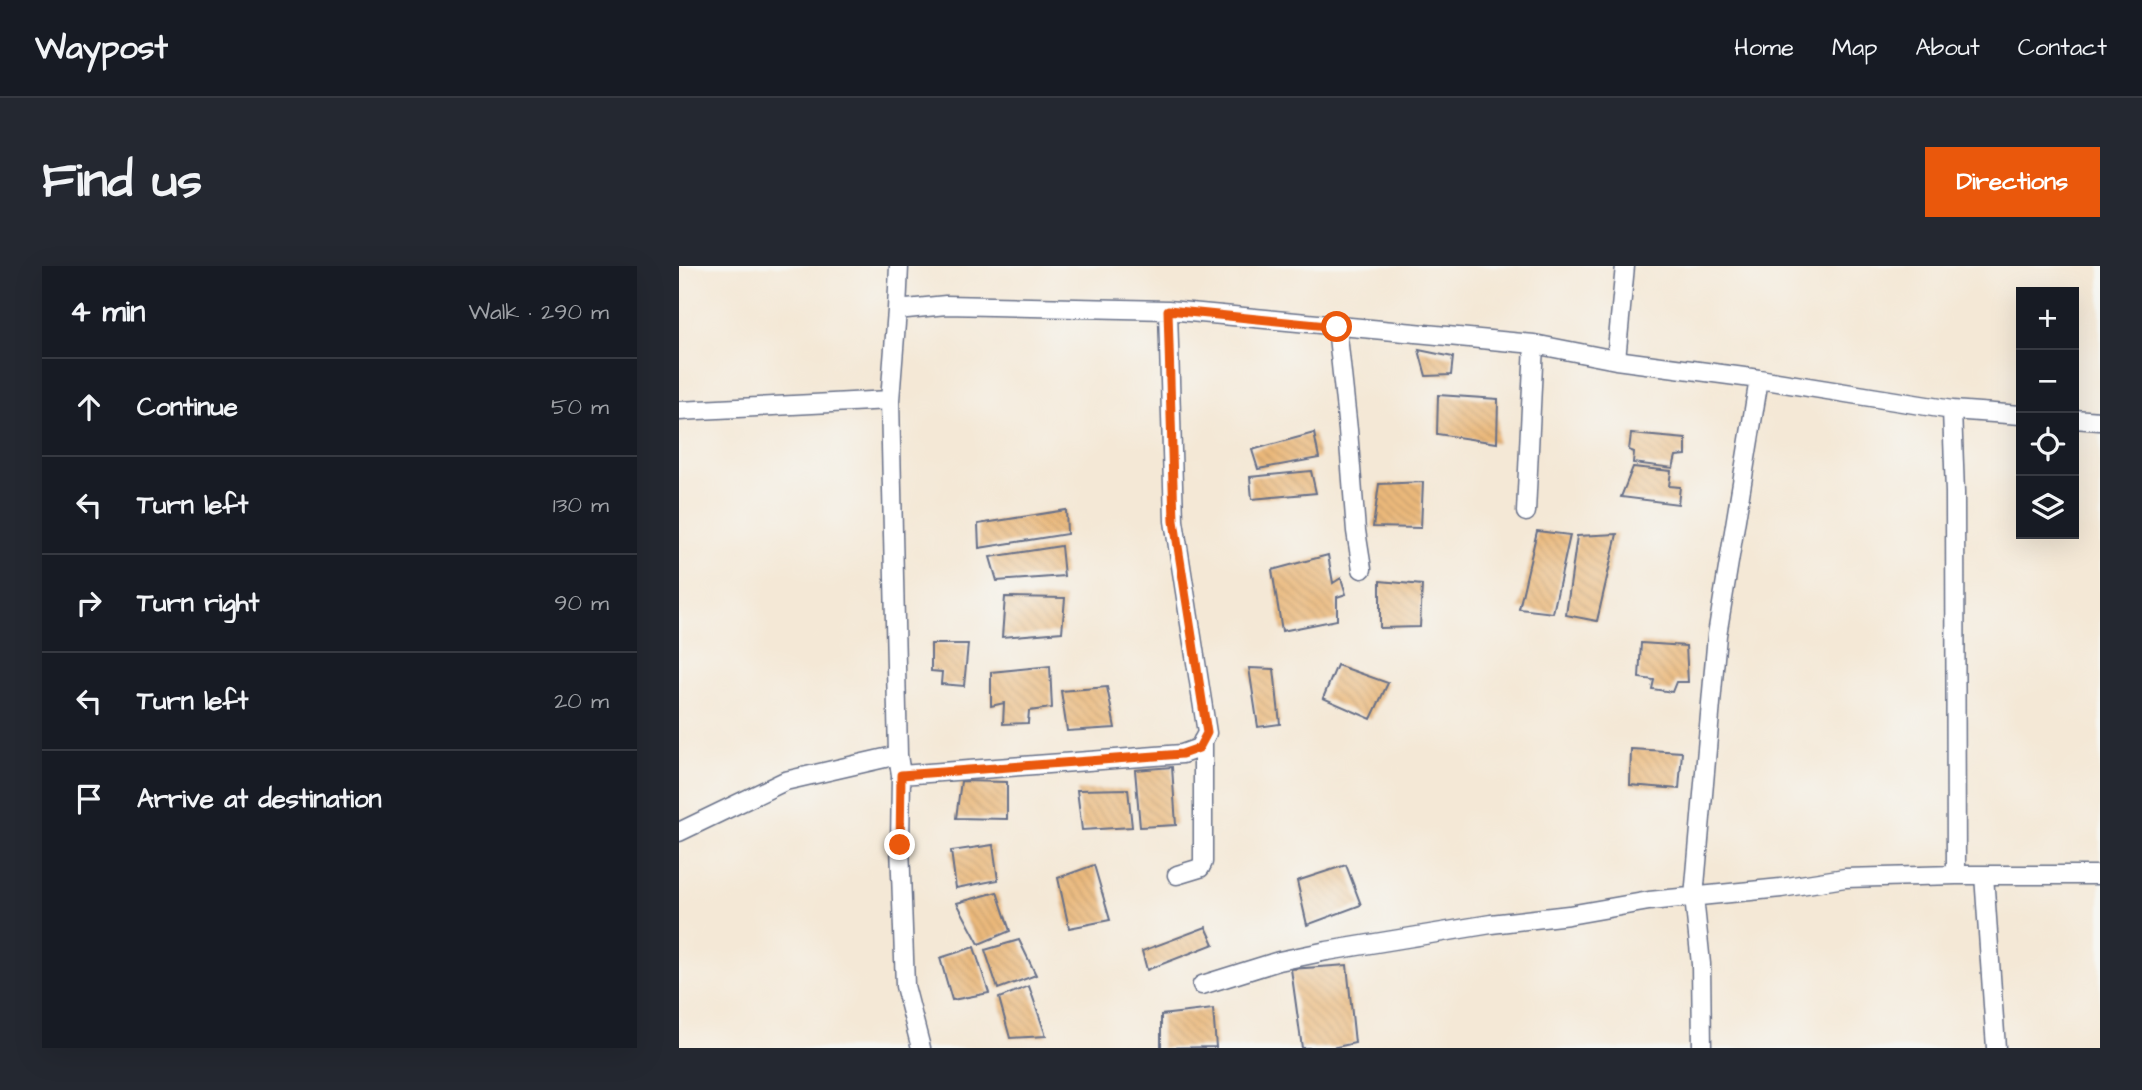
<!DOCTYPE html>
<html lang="en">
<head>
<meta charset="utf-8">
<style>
  body { margin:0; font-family:"Architects Daughter",sans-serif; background:#242831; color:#f1f3f6 }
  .controls { position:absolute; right:21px; top:21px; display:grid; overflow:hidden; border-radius:0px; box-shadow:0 7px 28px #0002 }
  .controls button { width:63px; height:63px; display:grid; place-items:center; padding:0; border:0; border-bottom:2px solid #363941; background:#171b24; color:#f1f3f6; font:35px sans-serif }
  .stop { position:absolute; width:21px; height:21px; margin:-16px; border:5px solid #ea580c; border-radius:50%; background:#fff }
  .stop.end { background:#ea580c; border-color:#fff; box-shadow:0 2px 7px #0008 }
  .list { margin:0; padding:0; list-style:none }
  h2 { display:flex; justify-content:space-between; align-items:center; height:91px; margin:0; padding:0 28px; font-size:30px }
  h2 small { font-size:23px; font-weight:400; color:#9ea1a6 }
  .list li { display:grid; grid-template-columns:46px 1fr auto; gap:21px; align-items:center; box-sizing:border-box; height:98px; padding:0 28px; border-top:2px solid #363941 }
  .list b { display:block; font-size:26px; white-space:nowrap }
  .list em { font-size:23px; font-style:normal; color:#9ea1a6 }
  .icon { flex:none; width:38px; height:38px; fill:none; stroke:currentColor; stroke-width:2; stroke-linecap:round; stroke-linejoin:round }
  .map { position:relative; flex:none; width:1421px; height:782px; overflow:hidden; border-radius:0px }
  header { display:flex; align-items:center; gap:42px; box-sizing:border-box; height:98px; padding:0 35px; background:#171b24; border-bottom:2px solid #363941 }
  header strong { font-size:33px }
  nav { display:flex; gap:38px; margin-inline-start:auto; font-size:24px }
  .intro { display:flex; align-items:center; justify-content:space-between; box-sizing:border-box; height:168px; padding:0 42px }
  h1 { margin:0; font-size:49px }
  .button { padding:18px 32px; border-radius:0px; background:#ea580c; color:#fff; font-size:24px; font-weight:700 }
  main { display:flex; gap:42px; padding:0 42px }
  aside { flex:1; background:#171b24; border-radius:0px; box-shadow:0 7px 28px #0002 }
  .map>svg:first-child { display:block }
  .building { fill:url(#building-back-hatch) }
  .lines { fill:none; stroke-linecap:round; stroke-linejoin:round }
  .minor-casing { stroke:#677088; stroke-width:21 }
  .minor { stroke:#fff; stroke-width:18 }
  .route { stroke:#ea580c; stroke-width:9 }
</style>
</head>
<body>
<header>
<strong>Waypost</strong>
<nav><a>Home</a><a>Map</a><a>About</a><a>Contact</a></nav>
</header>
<div class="intro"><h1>Find us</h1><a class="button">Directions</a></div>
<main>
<aside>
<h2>4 min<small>Walk · 290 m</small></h2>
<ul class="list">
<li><svg class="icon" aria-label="ahead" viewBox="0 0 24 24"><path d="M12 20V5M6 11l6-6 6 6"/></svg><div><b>Continue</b></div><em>50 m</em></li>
<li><svg class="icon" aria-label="left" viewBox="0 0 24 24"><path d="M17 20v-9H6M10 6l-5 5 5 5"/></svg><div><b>Turn left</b></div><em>130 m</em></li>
<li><svg class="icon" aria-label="right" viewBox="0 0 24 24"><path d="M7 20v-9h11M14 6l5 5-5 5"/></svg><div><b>Turn right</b></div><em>90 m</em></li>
<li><svg class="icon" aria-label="left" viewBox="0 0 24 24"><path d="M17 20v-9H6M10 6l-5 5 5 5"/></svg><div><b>Turn left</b></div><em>20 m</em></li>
<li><svg class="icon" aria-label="arrive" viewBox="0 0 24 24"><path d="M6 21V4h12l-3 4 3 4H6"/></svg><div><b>Arrive at destination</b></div></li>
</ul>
</aside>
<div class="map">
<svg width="1421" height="782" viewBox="0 0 1421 782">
  <defs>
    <pattern id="building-back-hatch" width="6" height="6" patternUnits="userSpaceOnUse" patternTransform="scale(1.75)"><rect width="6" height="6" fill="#eab87a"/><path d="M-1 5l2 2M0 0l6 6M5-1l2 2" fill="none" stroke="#c89e6c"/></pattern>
  </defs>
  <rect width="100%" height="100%" fill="#f6f6f2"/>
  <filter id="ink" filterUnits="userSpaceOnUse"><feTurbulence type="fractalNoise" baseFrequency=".0143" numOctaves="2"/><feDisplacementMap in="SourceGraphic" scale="14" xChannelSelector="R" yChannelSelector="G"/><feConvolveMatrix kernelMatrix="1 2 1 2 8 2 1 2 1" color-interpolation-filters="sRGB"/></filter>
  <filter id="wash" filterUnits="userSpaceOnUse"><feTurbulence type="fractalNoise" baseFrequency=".00686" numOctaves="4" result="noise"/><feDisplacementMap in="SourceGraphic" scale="28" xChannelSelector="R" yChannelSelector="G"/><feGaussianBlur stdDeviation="1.57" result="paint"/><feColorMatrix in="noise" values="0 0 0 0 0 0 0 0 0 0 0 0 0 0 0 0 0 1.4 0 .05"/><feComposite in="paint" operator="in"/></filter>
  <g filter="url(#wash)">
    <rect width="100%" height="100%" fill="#f4e8d6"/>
    <g id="blocks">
      <path class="building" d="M 740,84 L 774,91 L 772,109 L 747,110 Z
        M 759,129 L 819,133 L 818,177 L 758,168 Z
        M 635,167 L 640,192 L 579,203 L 573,184 Z
        M 952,168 L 1007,173 L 1007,189 L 997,190 L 994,202 L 954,197 L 955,186 L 950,184 Z
        M 954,201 L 992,205 L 990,220 L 1001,221 L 999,238 L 942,231 Z
        M 632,205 L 637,227 L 573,233 L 571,211 Z
        M 744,216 L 742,262 L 694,261 L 700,218 Z
        M 387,244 L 388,268 L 300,282 L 299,258 Z
        M 858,265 L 891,269 L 874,347 L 840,343 Z
        M 938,268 L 918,355 L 887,349 L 898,270 Z
        M 382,280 L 385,310 L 318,315 L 311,291 Z
        M 649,289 L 654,317 L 662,312 L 667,328 L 658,331 L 658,354 L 603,365 L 593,304 Z
        M 701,315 L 743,319 L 741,361 L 701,362 Z
        M 326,331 L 386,332 L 383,366 L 323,371 Z
        M 962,377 L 1007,380 L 1009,416 L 997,416 L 993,426 L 973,423 L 975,414 L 960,412 Z
        M 252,378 L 289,378 L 285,420 L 262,418 L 263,406 L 252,405 Z
        M 658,399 L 709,417 L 692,453 L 644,432 Z
        M 371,400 L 373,442 L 350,445 L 349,457 L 324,458 L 325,437 L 312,440 L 312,406 Z
        M 570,402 L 595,403 L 601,458 L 579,461 Z
        M 428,421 L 436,462 L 388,465 L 382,425 Z
        M 952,483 L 1003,486 L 1000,523 L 951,519 Z
        M 493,501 L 497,559 L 461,561 L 456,504 Z
        M 282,515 L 328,516 L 328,553 L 277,552 Z
        M 449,523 L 453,561 L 403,564 L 398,524 Z
        M 314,579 L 319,614 L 277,622 L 272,585 Z
        M 415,599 L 431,654 L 390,662 L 379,612 Z
        M 667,599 L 682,639 L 628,659 L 618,615 Z
        M 318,626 L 331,665 L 300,678 L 278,637 Z
        M 527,661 L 535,678 L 468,704 L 463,685 Z
        M 340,674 L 357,709 L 319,723 L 306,684 Z
        M 295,681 L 310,727 L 273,734 L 261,692 Z
        M 668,699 L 676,777 L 653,782 L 623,782 L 612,703 Z
        M 350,720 L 367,770 L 331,772 L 320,732 Z
        M 534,743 L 537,781 L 482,782 L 482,749 Z"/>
    </g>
  </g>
  <g filter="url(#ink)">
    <use href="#blocks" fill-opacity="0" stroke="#677088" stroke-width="2"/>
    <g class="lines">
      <defs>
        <path id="minor" d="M 218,44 L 220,0
          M 658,61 L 669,164 L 677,265 L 683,303
          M 937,94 L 946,0
          M 1273,144 L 1276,227 L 1277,609
          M 0,145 L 211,134
          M 1395,153 L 1421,155
          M 847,246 L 855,78
          M 222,509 L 503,488 L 520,482 L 528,467 L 495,255 L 489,44
          M 0,566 L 106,515 L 219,489
          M 498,609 L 521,602 L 524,596 L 524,474
          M 1305,609 L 1317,782
          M 523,719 L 600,695 L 648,685 L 812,658 L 890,649 L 970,635 L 1102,622 L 1166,612 L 1277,609 L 1421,609
          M 242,782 L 226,720 L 221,579 L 222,509 L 219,489 L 211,134 L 218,44 L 267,39 L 489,44 L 855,78 L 937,94 L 1080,113 L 1273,144 L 1342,149
          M 1023,782 L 1022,698 L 1015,631 L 1038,369 L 1080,113"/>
      </defs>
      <use href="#minor" class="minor-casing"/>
      <use href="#minor" class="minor"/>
    </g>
  </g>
  <g class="lines" filter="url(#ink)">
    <path class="route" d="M 221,579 L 222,509 L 503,488 L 520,482 L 528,467 L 495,255 L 489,44 L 658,61"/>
  </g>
</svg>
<div class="controls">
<button>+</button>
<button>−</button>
<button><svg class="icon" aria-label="locate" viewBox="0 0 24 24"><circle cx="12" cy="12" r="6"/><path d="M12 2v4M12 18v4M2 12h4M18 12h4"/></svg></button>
<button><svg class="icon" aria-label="layers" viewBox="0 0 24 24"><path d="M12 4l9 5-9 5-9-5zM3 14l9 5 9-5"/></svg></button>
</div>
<div class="stop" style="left:658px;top:61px"></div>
<div class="stop end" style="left:221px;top:579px"></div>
</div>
</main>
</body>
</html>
